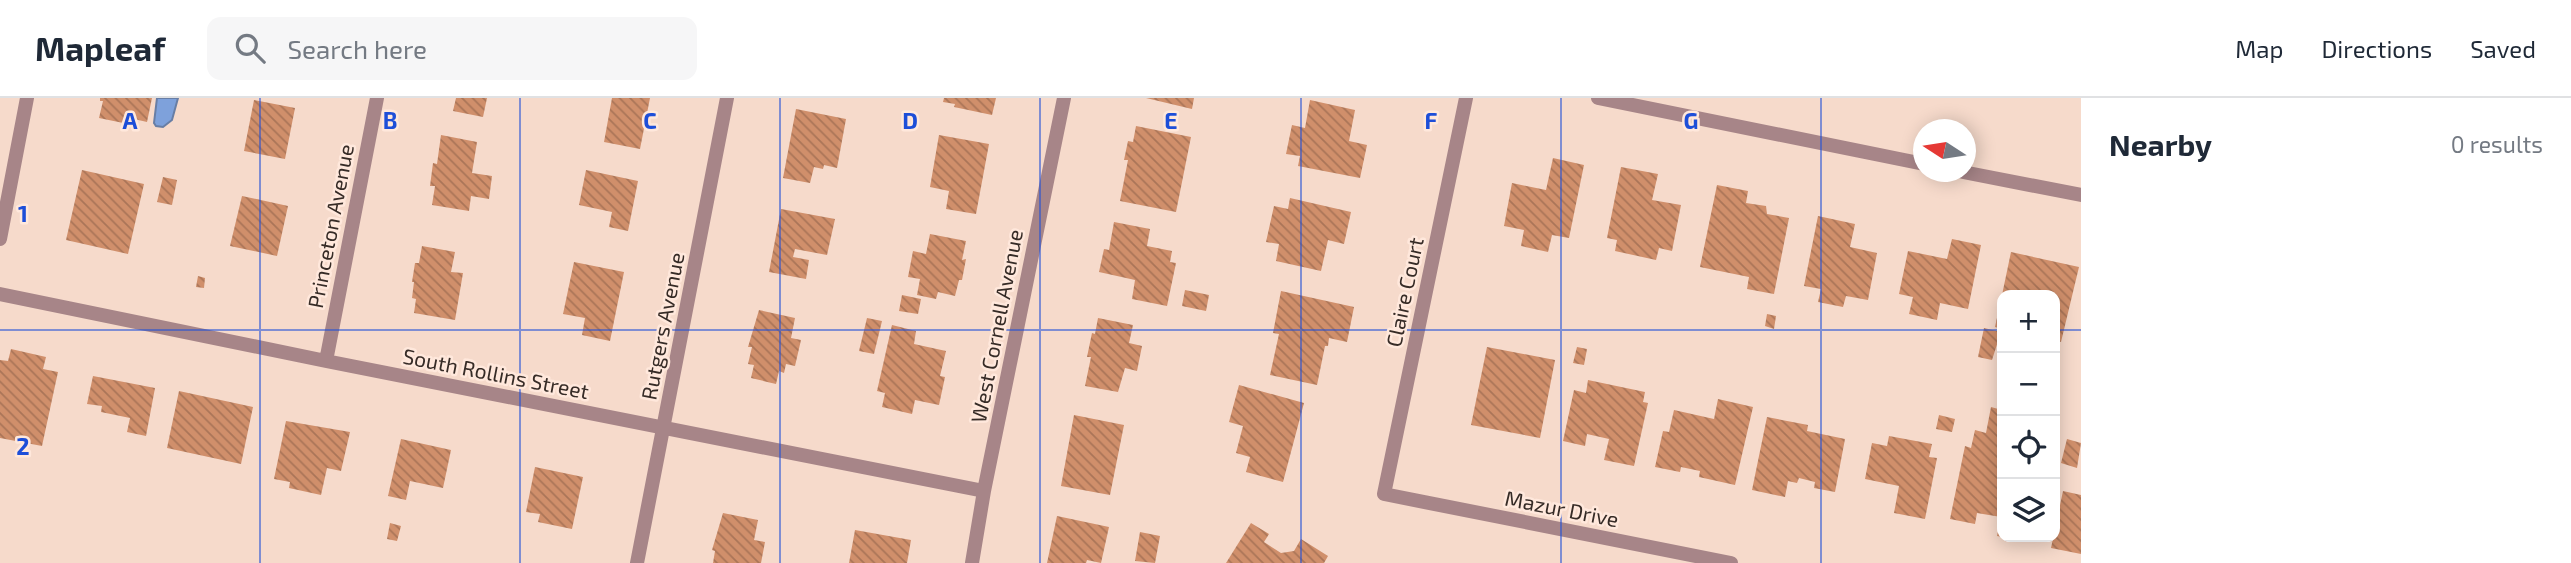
<!DOCTYPE html>
<html lang="en">
<head>
<meta charset="utf-8">
<style>
  body { margin:0; font-family:"Exo 2",sans-serif; background:#f6f6f7; color:#1f2937 }
  .controls { position:absolute; right:21px; bottom:21px; display:grid; overflow:hidden; border-radius:14px; box-shadow:0 4px 18px #0003 }
  .controls button { width:63px; height:63px; display:grid; place-items:center; padding:0; border:0; border-bottom:2px solid #e0e1e3; background:#fff; color:#1f2937; font:35px sans-serif }
  .compass { position:absolute; left:1913px; top:21px; width:63px; height:63px; border-radius:50%; background:#fff; box-shadow:0 4px 18px #0003; rotate:282deg }
  .list { margin:0; padding:0; list-style:none }
  h2 { display:flex; justify-content:space-between; align-items:center; height:91px; margin:0; padding:0 28px; font-size:30px }
  h2 small { font-size:23px; font-weight:400; color:#747a83 }
  .icon { flex:none; width:38px; height:38px; fill:none; stroke:currentColor; stroke-width:2; stroke-linecap:round; stroke-linejoin:round }
  .map { position:relative; flex:none; width:2081px; height:465px; overflow:hidden }
  header { display:flex; align-items:center; gap:42px; box-sizing:border-box; height:98px; padding:0 35px; background:#fff; border-bottom:2px solid #e0e1e3 }
  header strong { font-size:33px }
  nav { display:flex; gap:38px; margin-inline-start:auto; font-size:24px }
  .search { width:490px; height:63px; background:#f6f6f7; display:flex; align-items:center; gap:18px; box-sizing:border-box; padding:0 24px; border-radius:14px; color:#747a83; font-size:26px }
  main { display:flex }
  aside { flex:1; background:#fff }
  .map>svg:first-child { display:block }
  .water { fill:#7ea1db; stroke:#687ea5; stroke-width:2 }
  .building { fill:url(#building-back-hatch) }
  .lines { fill:none; stroke-linecap:round; stroke-linejoin:round }
  .minor { stroke:#a78588; stroke-width:14 }
  .grid { fill:none; stroke:#1d4ed8; stroke-width:2; stroke-opacity:0.55 }
  .labels { text-anchor:middle; dominant-baseline:central; stroke-width:5; stroke-linejoin:round; paint-order:stroke }
  .street-label { font-size:21px; fill:#362b26; stroke:#ffe8dc }
  .grid-label { font-size:23px; text-anchor:middle; font-weight:bold; fill:#1d4ed8; stroke:#ffe8dc; stroke-width:5; stroke-linejoin:round; paint-order:stroke }
</style>
</head>
<body>
<header>
<strong>Mapleaf</strong>
<div class="search"><svg class="icon" aria-label="search" viewBox="0 0 24 24"><circle cx="10" cy="10" r="6"/><path d="M15 15l6 6"/></svg>Search here</div>
<nav><a>Map</a><a>Directions</a><a>Saved</a></nav>
</header>
<main>
<div class="map">
<svg width="2081" height="465" viewBox="0 0 2081 465">
  <defs>
    <pattern id="building-back-hatch" width="6" height="6" patternUnits="userSpaceOnUse" patternTransform="scale(1.75)"><rect width="6" height="6" fill="#d08f6b"/><path d="M-1 5l2 2M0 0l6 6M5-1l2 2" fill="none" stroke="#aa7558"/></pattern>
  </defs>
  <rect width="100%" height="100%" fill="#f6dacb"/>
  <path class="water" d="M 157,0 L 178,0 L 172,22 L 163,29 L 156,28 L 154,25 Z"/>
  <path class="building" d="M 100,0 L 152,0 L 147,24 L 134,21 L 133,27 L 99,20 L 103,3 L 100,3 Z
    M 456,0 L 487,0 L 483,19 L 453,13 Z
    M 612,0 L 650,0 L 640,51 L 604,44 Z
    M 944,0 L 996,0 L 992,17 L 954,9 L 955,6 L 943,4 Z
    M 1146,0 L 1194,0 L 1192,11 Z
    M 254,2 L 295,10 L 285,61 L 244,53 Z
    M 1310,2 L 1355,12 L 1349,43 L 1367,47 L 1360,80 L 1298,68 L 1300,58 L 1286,56 L 1292,27 L 1305,30 Z
    M 796,11 L 846,21 L 837,70 L 824,67 L 823,71 L 814,69 L 810,85 L 783,80 Z
    M 1136,28 L 1191,39 L 1176,114 L 1120,103 L 1128,62 L 1124,62 L 1128,43 L 1133,44 Z
    M 441,37 L 477,44 L 472,75 L 492,78 L 489,101 L 471,98 L 469,113 L 432,107 L 435,88 L 430,88 L 433,65 L 437,66 Z
    M 939,37 L 989,46 L 976,116 L 946,111 L 949,93 L 930,89 Z
    M 1553,60 L 1584,67 L 1569,140 L 1552,137 L 1548,154 L 1521,148 L 1524,132 L 1504,128 L 1512,85 L 1546,92 Z
    M 1621,69 L 1658,76 L 1652,102 L 1681,107 L 1672,153 L 1659,150 L 1656,162 L 1615,153 L 1617,142 L 1607,140 Z
    M 82,72 L 144,86 L 128,156 L 66,142 Z
    M 586,72 L 638,83 L 628,133 L 609,129 L 612,114 L 579,107 Z
    M 163,79 L 177,82 L 172,107 L 157,104 Z
    M 1717,87 L 1748,93 L 1746,105 L 1766,108 L 1767,116 L 1789,120 L 1774,196 L 1747,191 L 1749,179 L 1700,169 Z
    M 242,98 L 288,108 L 277,158 L 230,148 Z
    M 1290,100 L 1351,114 L 1344,146 L 1328,142 L 1321,173 L 1276,163 L 1279,146 L 1266,144 L 1274,108 L 1288,111 Z
    M 781,111 L 835,121 L 827,157 L 795,151 L 793,159 L 809,162 L 806,181 L 769,174 Z
    M 1818,118 L 1855,126 L 1850,149 L 1877,155 L 1868,202 L 1846,198 L 1843,209 L 1818,204 L 1821,191 L 1804,188 Z
    M 1114,124 L 1150,131 L 1147,148 L 1172,153 L 1170,164 L 1176,165 L 1167,208 L 1132,201 L 1135,182 L 1099,174 L 1104,151 L 1109,152 Z
    M 930,136 L 966,143 L 962,162 L 966,161 L 962,182 L 959,182 L 955,198 L 938,194 L 936,201 L 917,197 L 920,181 L 908,179 L 913,153 L 926,156 Z
    M 1952,141 L 1981,147 L 1968,211 L 1940,205 L 1937,222 L 1909,216 L 1913,199 L 1899,196 L 1908,153 L 1947,161 Z
    M 422,148 L 455,154 L 451,174 L 463,175 L 455,222 L 414,215 L 416,201 L 412,200 L 414,184 L 412,184 L 415,165 L 419,165 Z
    M 2011,154 L 2079,169 L 2061,244 L 2055,242 L 2055,197 L 2002,197 Z
    M 574,164 L 624,174 L 610,243 L 582,237 L 585,220 L 563,216 Z
    M 198,178 L 205,180 L 204,190 L 196,189 Z
    M 1185,192 L 1209,197 L 1206,213 L 1182,208 Z
    M 1281,193 L 1354,209 L 1347,244 L 1329,240 L 1328,248 L 1325,248 L 1317,287 L 1270,277 L 1279,236 L 1273,235 Z
    M 902,197 L 921,201 L 918,216 L 899,213 Z
    M 2001,201 L 2002,201 L 2002,231 L 1995,229 Z
    M 759,212 L 795,220 L 791,240 L 801,242 L 795,268 L 786,266 L 784,275 L 779,273 L 776,286 L 751,280 L 754,267 L 748,266 L 752,249 L 748,249 Z
    M 1767,216 L 1776,218 L 1774,231 L 1765,228 Z
    M 867,220 L 882,223 L 874,256 L 859,253 Z
    M 1098,220 L 1133,227 L 1129,245 L 1142,248 L 1137,273 L 1125,270 L 1118,294 L 1085,288 L 1091,259 L 1087,259 L 1092,235 L 1095,236 Z
    M 892,227 L 916,233 L 914,246 L 946,253 L 940,278 L 945,279 L 939,307 L 915,302 L 912,316 L 882,309 L 885,295 L 877,293 Z
    M 1984,230 L 2001,234 L 1992,262 L 1978,259 Z
    M 1487,249 L 1555,262 L 1540,340 L 1471,327 Z
    M 1577,249 L 1587,251 L 1584,267 L 1573,265 Z
    M 11,251 L 46,259 L 43,271 L 58,274 L 42,348 L 0,340 L 0,262 L 8,263 Z
    M 93,278 L 155,290 L 146,338 L 127,334 L 130,320 L 101,314 L 102,308 L 87,306 Z
    M 1588,282 L 1645,294 L 1643,304 L 1648,305 L 1634,368 L 1604,362 L 1609,341 L 1587,336 L 1585,348 L 1563,343 L 1574,292 L 1586,295 Z
    M 1239,287 L 1304,305 L 1283,384 L 1246,374 L 1250,359 L 1236,355 L 1243,328 L 1229,324 Z
    M 179,293 L 253,309 L 241,366 L 167,350 Z
    M 1718,301 L 1753,309 L 1735,387 L 1699,379 L 1700,373 L 1681,369 L 1680,374 L 1655,369 L 1663,333 L 1669,334 L 1674,312 L 1714,321 Z
    M 1991,309 L 2002,312 L 2002,439 L 1997,438 L 2001,419 L 1977,415 L 1975,426 L 1950,421 L 1965,348 L 1971,350 L 1975,332 L 1986,335 Z
    M 1074,317 L 1124,327 L 1110,397 L 1061,388 Z
    M 1939,317 L 1955,321 L 1952,334 L 1936,331 Z
    M 1767,319 L 1808,327 L 1807,333 L 1845,341 L 1835,394 L 1814,390 L 1815,384 L 1799,380 L 1797,385 L 1788,383 L 1785,399 L 1752,392 Z
    M 286,323 L 350,334 L 341,373 L 327,370 L 321,397 L 289,390 L 290,384 L 274,381 Z
    M 1889,338 L 1932,346 L 1929,359 L 1937,360 L 1925,421 L 1894,415 L 1899,388 L 1865,381 L 1872,345 L 1887,348 Z
    M 401,341 L 451,352 L 443,390 L 410,383 L 406,402 L 388,398 Z
    M 2067,341 L 2081,345 L 2077,370 L 2061,365 Z
    M 535,369 L 583,379 L 572,431 L 538,424 L 540,416 L 526,414 Z
    M 2063,393 L 2081,397 L 2081,456 L 2051,450 Z
    M 723,415 L 758,422 L 754,442 L 765,444 L 761,465 L 713,465 L 715,453 L 712,452 Z
    M 1057,418 L 1109,429 L 1101,465 L 1087,462 L 1086,465 L 1047,465 Z
    M 390,425 L 401,428 L 397,443 L 387,441 Z
    M 1251,425 L 1269,436 L 1264,444 L 1281,455 L 1294,453 L 1301,441 L 1328,458 L 1324,465 L 1226,465 Z
    M 855,432 L 911,442 L 907,465 L 849,465 Z
    M 1140,434 L 1160,438 L 1155,465 L 1135,463 Z"/>
  <g class="lines">
    <path class="minor" d="M 1466,0 L 1384,396 L 1731,465
      M 1598,0 L 1924,66
      M 1963,74 L 2081,97
      M 0,141 L 27,0
      M 0,196 L 326,263 L 984,393
      M 326,263 L 377,0
      M 637,465 L 727,0
      M 972,465 L 984,393 L 1064,0"/>
  </g>
  <path class="grid" d="M 260,0 L 260,465M 520,0 L 520,465M 780,0 L 780,465M 1040,0 L 1040,465M 1301,0 L 1301,465M 1561,0 L 1561,465M 1821,0 L 1821,465M 0,232 L 2002,232M 2055,232 L 2081,232"/>
  <g class="labels">
    <g class="street-label">
      <text transform="translate(330 128) rotate(-79)">Princeton Avenue</text>
      <text transform="translate(1404 194) rotate(-78)">Claire Court</text>
      <text transform="translate(662 228) rotate(-79)">Rutgers Avenue</text>
      <text transform="translate(996 228) rotate(-79)">West Cornell Avenue</text>
      <text transform="translate(496 275) rotate(11)">South Rollins Street</text>
      <text transform="translate(1562 410) rotate(11)">Mazur Drive</text>
    </g>
  </g>
  <g class="grid-label">
    <text x="130" y="31">A</text>
    <text x="390" y="31">B</text>
    <text x="650" y="31">C</text>
    <text x="910" y="31">D</text>
    <text x="1171" y="31">E</text>
    <text x="1431" y="31">F</text>
    <text x="1691" y="31">G</text>
    <text x="23" y="124">1</text>
    <text x="23" y="357">2</text>
  </g>
</svg>
<div class="controls">
<button>+</button>
<button>−</button>
<button><svg class="icon" aria-label="locate" viewBox="0 0 24 24"><circle cx="12" cy="12" r="6"/><path d="M12 2v4M12 18v4M2 12h4M18 12h4"/></svg></button>
<button><svg class="icon" aria-label="layers" viewBox="0 0 24 24"><path d="M12 4l9 5-9 5-9-5zM3 14l9 5 9-5"/></svg></button>
</div>
<svg class="compass" viewBox="-18 -18 36 36"><path d="M0-13l5 13h-10z" fill="#e53935"/><path d="M0 13l5-13h-10z" fill="#747a83"/></svg>
</div>
<aside>
<h2>Nearby<small>0 results</small></h2>
<ul class="list">
</ul>
</aside>
</main>
</body>
</html>
